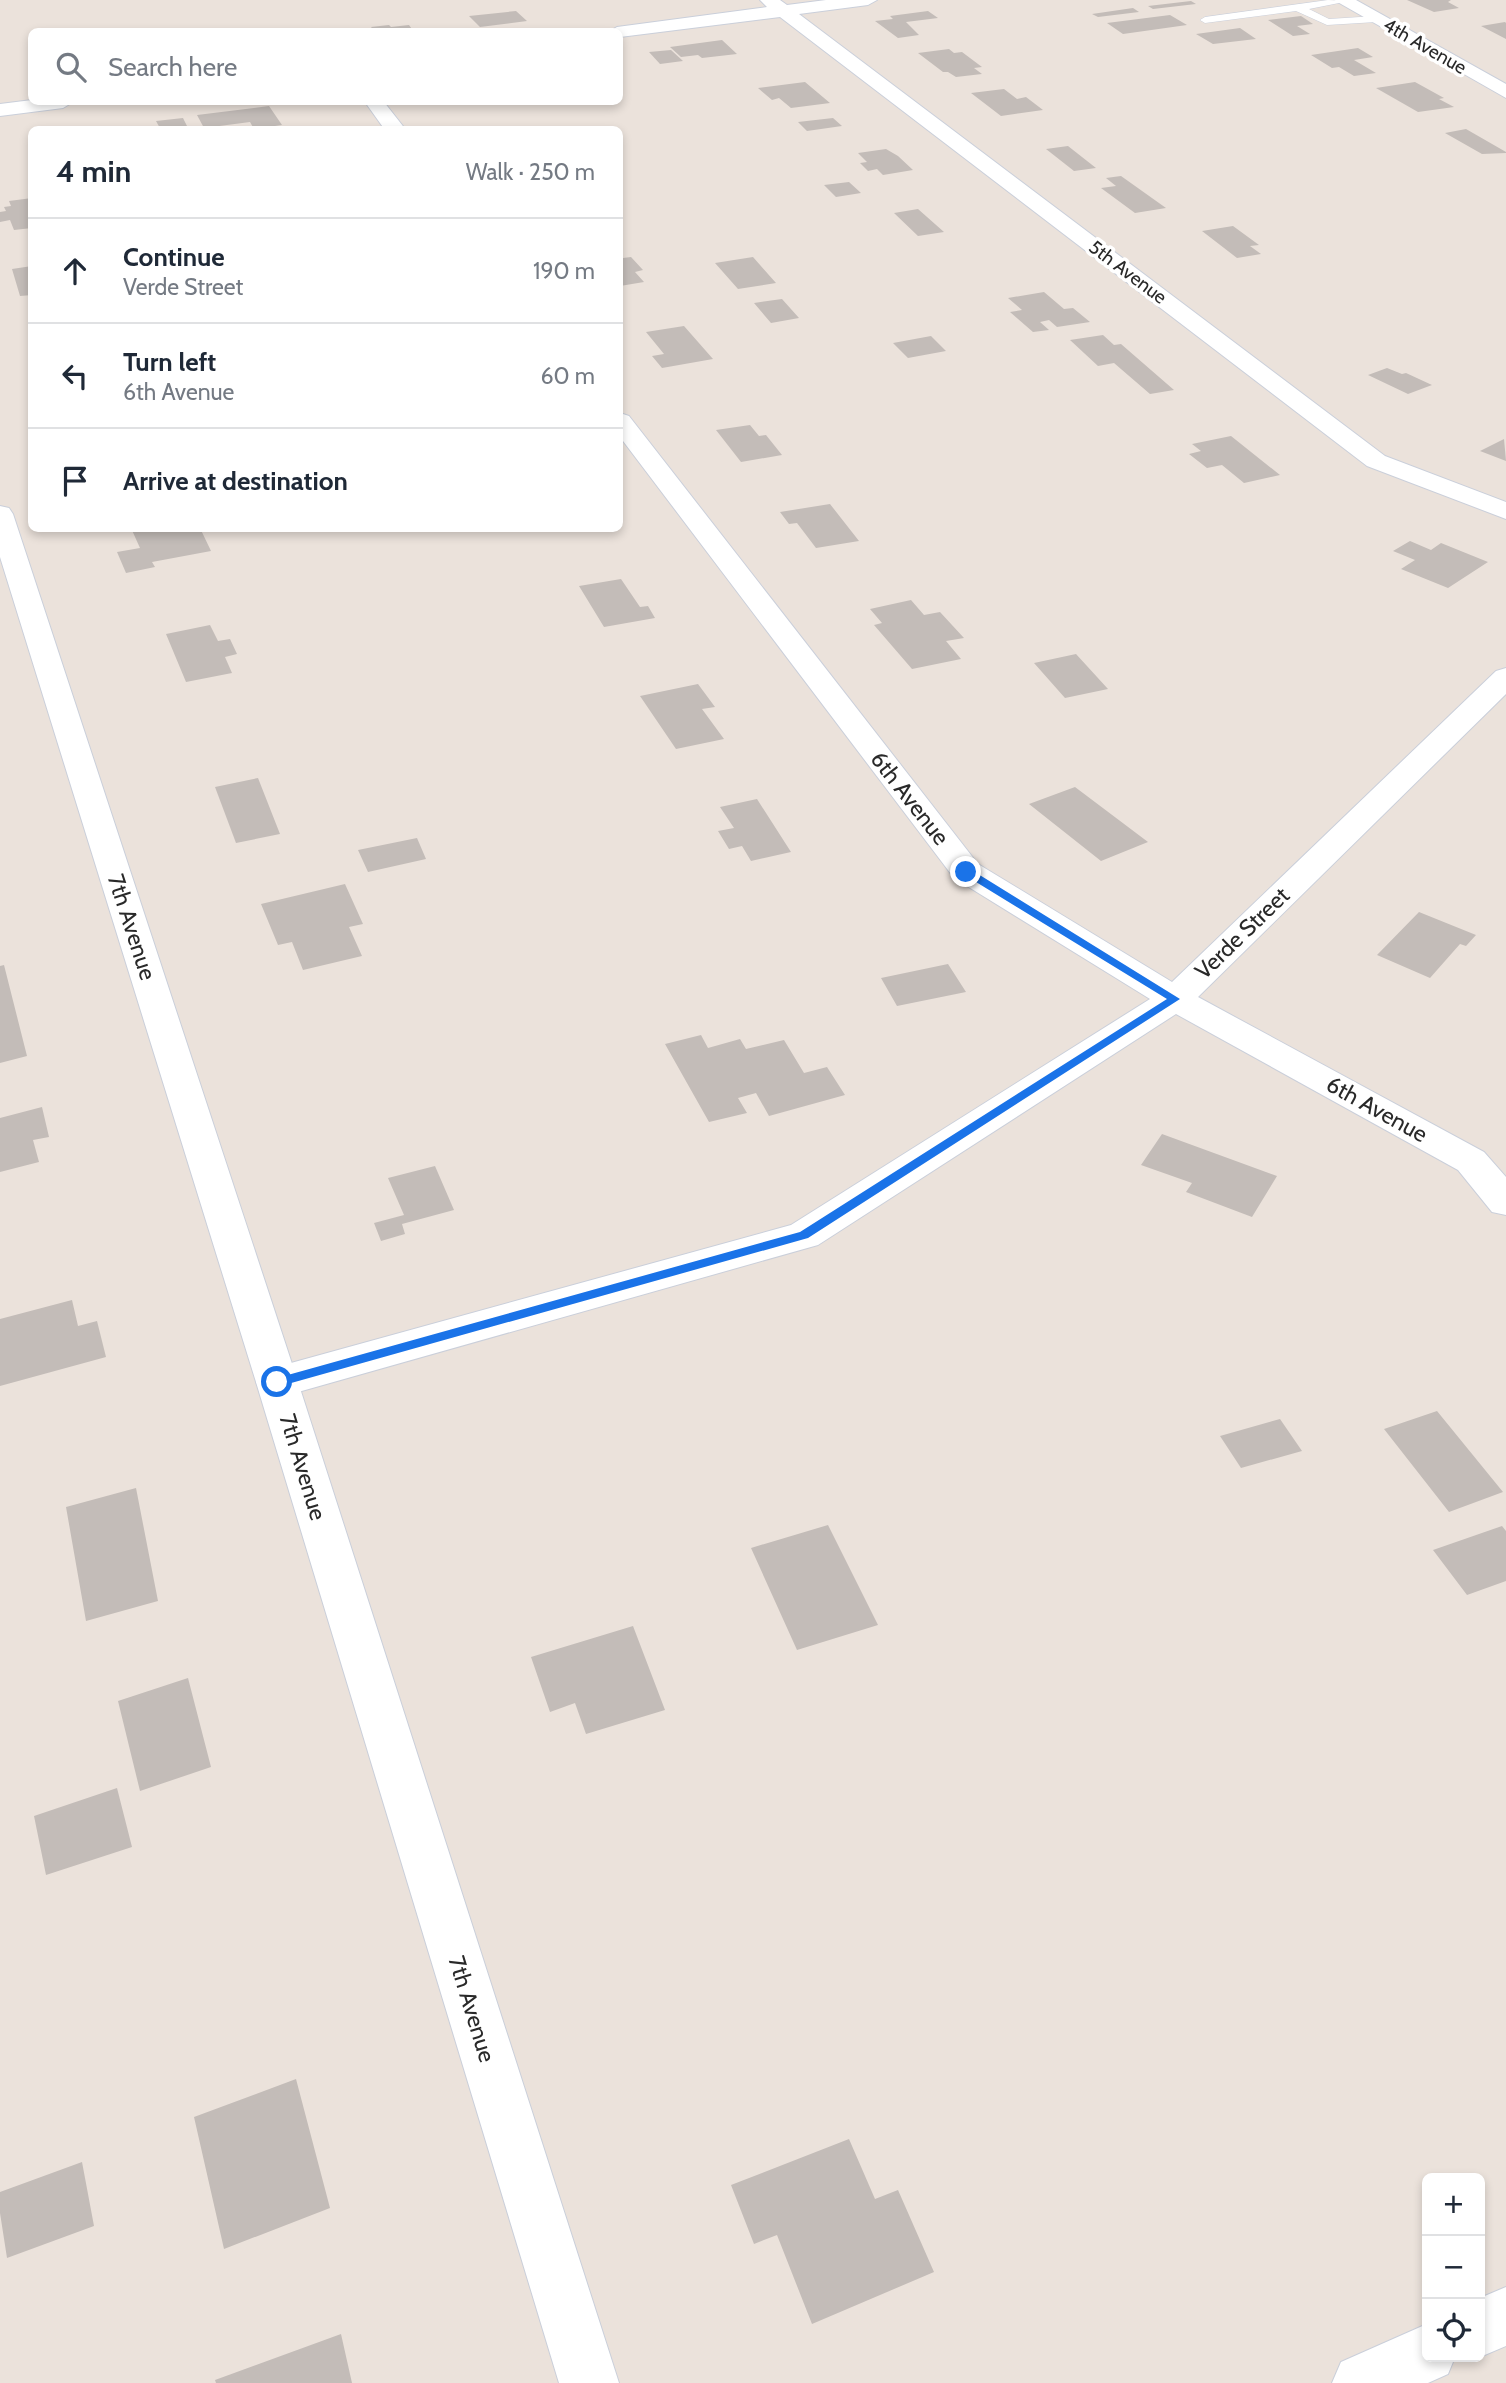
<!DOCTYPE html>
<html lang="en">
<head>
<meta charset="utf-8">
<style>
  body { margin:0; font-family:Cabin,sans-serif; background:#f2f2f3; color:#1f2937 }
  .controls { position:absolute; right:21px; bottom:21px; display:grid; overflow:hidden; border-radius:10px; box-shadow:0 4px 10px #0003 }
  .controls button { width:63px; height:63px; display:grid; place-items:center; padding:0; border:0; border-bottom:2px solid #e0e1e3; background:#fff; color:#1f2937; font:35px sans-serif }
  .stop { position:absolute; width:21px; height:21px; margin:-16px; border:5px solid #1a73e8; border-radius:50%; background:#fff }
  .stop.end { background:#1a73e8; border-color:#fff; box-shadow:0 2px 7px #0008 }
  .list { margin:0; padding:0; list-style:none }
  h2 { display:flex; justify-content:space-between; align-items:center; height:91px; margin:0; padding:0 28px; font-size:30px }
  h2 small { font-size:23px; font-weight:400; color:#747a83 }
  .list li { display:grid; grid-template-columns:46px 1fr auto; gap:21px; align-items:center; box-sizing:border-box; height:105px; padding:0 28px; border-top:2px solid #e0e1e3 }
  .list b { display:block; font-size:26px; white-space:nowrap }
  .list p { margin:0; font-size:23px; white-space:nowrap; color:#747a83 }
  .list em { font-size:23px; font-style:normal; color:#747a83 }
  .icon { flex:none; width:38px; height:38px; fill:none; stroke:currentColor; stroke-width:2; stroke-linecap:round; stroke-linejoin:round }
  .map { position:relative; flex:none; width:1506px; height:2383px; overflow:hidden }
  .search { position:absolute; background:#fff; box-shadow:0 4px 10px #0003; left:28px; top:28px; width:595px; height:77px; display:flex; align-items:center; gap:18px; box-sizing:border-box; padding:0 24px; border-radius:10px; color:#747a83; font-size:26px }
  .panel { position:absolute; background:#fff; box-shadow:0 4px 10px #0003; left:28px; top:126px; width:595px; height:406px; border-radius:10px }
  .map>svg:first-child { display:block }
  .building { fill:#c3bcb8 }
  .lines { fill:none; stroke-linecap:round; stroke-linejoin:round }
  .lane-casing { stroke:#cacfda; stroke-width:1 }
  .street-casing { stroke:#cacfda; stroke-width:2 }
  .secondary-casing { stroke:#cacfda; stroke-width:2 }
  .lane { fill:#fff; fill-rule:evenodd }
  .street { fill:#fff; fill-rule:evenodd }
  .secondary { fill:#fff; fill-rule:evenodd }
  .route { fill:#1a73e8 }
  .labels { text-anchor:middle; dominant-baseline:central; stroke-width:7; stroke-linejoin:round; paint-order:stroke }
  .far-street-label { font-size:19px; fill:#292929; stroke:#fff }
  .street-label { font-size:23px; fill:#292929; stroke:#fff }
</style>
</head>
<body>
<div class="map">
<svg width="1506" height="2383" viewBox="0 0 1506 2383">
  <rect width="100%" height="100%" fill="#ebe2db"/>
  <path class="building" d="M 1407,0 L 1451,0 L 1448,2 L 1459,8 L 1434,12 Z
    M 1191,1 L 1196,4 L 1153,9 L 1148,6 Z
    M 1133,8 L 1139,12 L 1098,17 L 1092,14 Z
    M 516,11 L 527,21 L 480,27 L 469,16 Z
    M 928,11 L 938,18 L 906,22 L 919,35 L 898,38 L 875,21 L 893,19 L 890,16 Z
    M 1170,15 L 1187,25 L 1123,34 L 1107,23 Z
    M 1301,16 L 1313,24 L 1297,26 L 1310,34 L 1293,36 L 1268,20 Z
    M 1506,23 L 1506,39 L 1481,26 L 1505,22 Z
    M 389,25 L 391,27 L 409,25 L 414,32 L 375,32 L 371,27 Z
    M 1240,28 L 1256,39 L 1213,44 L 1196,34 Z
    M 722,40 L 737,54 L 702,58 L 698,55 L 681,57 L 670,47 Z
    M 1358,48 L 1373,57 L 1354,60 L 1376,73 L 1354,76 L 1339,67 L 1332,68 L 1311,55 Z
    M 949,49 L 954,53 L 962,52 L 982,67 L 974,68 L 982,74 L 956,77 L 948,72 L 943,72 L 918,53 Z
    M 671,50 L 683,61 L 660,64 L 649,52 Z
    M 805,82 L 830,103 L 791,108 L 779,98 L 772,100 L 758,88 Z
    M 1415,82 L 1444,98 L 1439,99 L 1454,107 L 1418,112 L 1376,88 Z
    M 1004,89 L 1017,99 L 1026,97 L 1043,110 L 1001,116 L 971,93 Z
    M 269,106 L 282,125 L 254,129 L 250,122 L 204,128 L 197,115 Z
    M 183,118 L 189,130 L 161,130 L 156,121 Z
    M 833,118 L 842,126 L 807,131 L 798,122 Z
    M 1466,129 L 1506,152 L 1506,153 L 1482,154 L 1445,133 Z
    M 1068,146 L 1096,168 L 1074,171 L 1046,149 Z
    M 886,149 L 898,156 L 913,170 L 883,175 L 877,169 L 868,171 L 860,163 L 867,162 L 858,153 Z
    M 1121,176 L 1166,208 L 1135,213 L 1101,188 L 1116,186 L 1106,178 Z
    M 849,182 L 861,193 L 836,197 L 824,185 Z
    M 32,198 L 32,228 L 14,230 L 10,220 L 0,222 L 0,212 L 6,211 L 4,207 L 11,206 L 9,201 Z
    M 918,209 L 944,232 L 918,236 L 894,213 Z
    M 1233,226 L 1259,245 L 1250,246 L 1261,254 L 1237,258 L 1202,231 Z
    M 620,253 L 623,258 L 631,257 L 643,270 L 635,272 L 644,282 L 620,286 Z
    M 753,257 L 776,283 L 738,289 L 715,263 Z
    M 32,266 L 32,295 L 20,296 L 12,269 Z
    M 1044,292 L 1064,309 L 1073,308 L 1090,322 L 1057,327 L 1049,320 L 1040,322 L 1049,330 L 1033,332 L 1010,312 L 1022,310 L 1008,298 Z
    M 782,299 L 799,318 L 771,323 L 754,303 Z
    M 684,326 L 713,359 L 662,368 L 652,356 L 664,354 L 646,332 Z
    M 1103,335 L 1114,345 L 1121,344 L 1174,390 L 1150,394 L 1114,363 L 1098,366 L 1070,340 Z
    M 931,336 L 946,351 L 908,358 L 893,343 Z
    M 1387,368 L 1402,374 L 1406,373 L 1432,385 L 1408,394 L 1368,375 Z
    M 750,425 L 759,436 L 766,435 L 782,455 L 741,462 L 716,430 Z
    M 1231,436 L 1280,475 L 1244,483 L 1222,465 L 1207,468 L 1189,454 L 1201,451 L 1192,444 Z
    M 1504,439 L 1506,461 L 1480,451 Z
    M 830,504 L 859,541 L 816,548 L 797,523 L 789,524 L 780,512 Z
    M 131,528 L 200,528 L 211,551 L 152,562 L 155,567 L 126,573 L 117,552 L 140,548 Z
    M 1410,541 L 1431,550 L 1441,543 L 1488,562 L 1448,588 L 1401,569 L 1415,560 L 1393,551 Z
    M 621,579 L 640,607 L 648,606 L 655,618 L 604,627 L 579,586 Z
    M 911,600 L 924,615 L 940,612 L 964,638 L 946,641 L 961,659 L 912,669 L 874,625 L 882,623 L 870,609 Z
    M 210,625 L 218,641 L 230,639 L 237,654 L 225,657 L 232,673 L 186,682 L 166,634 Z
    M 1076,654 L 1108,689 L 1065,698 L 1034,663 Z
    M 698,684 L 715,707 L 702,709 L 724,739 L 676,749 L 640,696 Z
    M 258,778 L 280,834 L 236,843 L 215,787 Z
    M 1075,787 L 1148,842 L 1101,861 L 1029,804 Z
    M 757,799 L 791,852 L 751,861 L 742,846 L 729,849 L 718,831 L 734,828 L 720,807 Z
    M 417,838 L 426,859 L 368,872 L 358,850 Z
    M 345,884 L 363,924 L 349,927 L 362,956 L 303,970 L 292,942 L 278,945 L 261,904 Z
    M 1419,912 L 1476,935 L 1466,946 L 1460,944 L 1430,978 L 1377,955 Z
    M 948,964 L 966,992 L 897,1006 L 881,978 Z
    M 4,965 L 27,1056 L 0,1063 L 0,966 Z
    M 701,1035 L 708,1048 L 740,1039 L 746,1049 L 784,1040 L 804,1073 L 827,1067 L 845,1095 L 769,1116 L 756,1093 L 738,1098 L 747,1113 L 709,1122 L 665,1044 Z
    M 42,1107 L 49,1137 L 33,1140 L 39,1162 L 0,1172 L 0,1118 Z
    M 1162,1134 L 1277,1176 L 1252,1217 L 1186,1192 L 1192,1183 L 1141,1165 Z
    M 435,1166 L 454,1210 L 402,1224 L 405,1234 L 381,1241 L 374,1223 L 404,1215 L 388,1178 Z
    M 72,1300 L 78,1326 L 97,1321 L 106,1357 L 0,1386 L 0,1319 Z
    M 1437,1411 L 1503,1492 L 1449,1512 L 1384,1429 Z
    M 1280,1419 L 1302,1451 L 1241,1468 L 1220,1436 Z
    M 136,1488 L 158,1601 L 86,1621 L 66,1507 Z
    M 828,1525 L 878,1625 L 797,1650 L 751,1548 Z
    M 1502,1526 L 1506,1531 L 1506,1581 L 1467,1595 L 1433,1550 Z
    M 633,1626 L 665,1710 L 586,1734 L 575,1703 L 550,1712 L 531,1657 Z
    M 188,1678 L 211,1767 L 140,1791 L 118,1701 Z
    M 117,1788 L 132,1847 L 46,1875 L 34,1816 Z
    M 296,2079 L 330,2208 L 224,2249 L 194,2117 Z
    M 849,2139 L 875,2199 L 898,2190 L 934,2272 L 812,2324 L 777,2235 L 754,2244 L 731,2185 Z
    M 82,2162 L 94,2226 L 7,2258 L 0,2213 L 0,2192 Z
    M 341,2334 L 352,2383 L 216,2383 L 215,2380 Z"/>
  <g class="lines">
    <defs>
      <path id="lane" d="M 1328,0 L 1349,1 L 1309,9 L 1329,19 L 1376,16 L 1381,19 L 1376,22 L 1327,25 L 1296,11 L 1205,23 L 1200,20 L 1205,17 Z"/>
      <path id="street" d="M 760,0 L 780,0 L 787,5 L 826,0 L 877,0 L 868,5 L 799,14 L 1385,456 L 1506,502 L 1506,519 L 1367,466 L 780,17 L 620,37 L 620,32 L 608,32 L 617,27 L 767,7 Z
        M 1334,0 L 1356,0 L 1506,84 L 1506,98 Z
        M 32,100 L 32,102 L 73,102 L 63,108 L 0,116 L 0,104 Z
        M 365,102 L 384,102 L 406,130 L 385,130 Z
        M 620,413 L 629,416 L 978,864 L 1172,982 L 1496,671 L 1506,668 L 1506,694 L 1198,997 L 1484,1152 L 1506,1177 L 1506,1215 L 1492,1212 L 1458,1170 L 1176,1014 L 818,1245 L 277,1398 L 262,1393 L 256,1382 L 262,1371 L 791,1225 L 1150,999 L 954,878 L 620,437 Z
        M 1506,2287 L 1506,2346 L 1480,2357 L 1480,2298 Z
        M 1427,2324 L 1427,2357 L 1455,2357 L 1448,2374 L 1428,2383 L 1332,2383 L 1341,2362 Z"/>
      <path id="secondary" d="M 0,506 L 9,508 L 13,514 L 298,1382 L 619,2383 L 559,2383 L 256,1382 L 0,557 Z"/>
    </defs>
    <use href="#lane" class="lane-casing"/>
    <use href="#street" class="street-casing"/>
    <use href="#secondary" class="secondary-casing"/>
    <use href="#lane" class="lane"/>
    <use href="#street" class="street"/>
    <use href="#secondary" class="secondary"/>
  </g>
  <path class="route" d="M 963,869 L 970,869 L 1180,999 L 808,1238 L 277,1387 L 272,1386 L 272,1379 L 277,1378 L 800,1232 L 1167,999 L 963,874 Z"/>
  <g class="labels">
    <g class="far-street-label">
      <text transform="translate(1425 46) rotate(30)">4th Avenue</text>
      <text transform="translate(1128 272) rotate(37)">5th Avenue</text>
    </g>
    <g class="street-label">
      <text transform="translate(910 798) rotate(52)">6th Avenue</text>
      <text transform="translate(132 927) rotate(72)">7th Avenue</text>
      <text transform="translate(1242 933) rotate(-44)">Verde Street</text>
      <text transform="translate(1377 1109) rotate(29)">6th Avenue</text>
      <text transform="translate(303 1467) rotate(73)">7th Avenue</text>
      <text transform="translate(472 2009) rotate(73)">7th Avenue</text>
    </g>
  </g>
</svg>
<div class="controls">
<button>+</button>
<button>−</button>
<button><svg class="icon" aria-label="locate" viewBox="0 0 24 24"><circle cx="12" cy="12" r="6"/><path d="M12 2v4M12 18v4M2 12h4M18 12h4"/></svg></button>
</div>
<div class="stop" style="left:277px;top:1382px"></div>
<div class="stop end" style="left:966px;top:872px"></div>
<div class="search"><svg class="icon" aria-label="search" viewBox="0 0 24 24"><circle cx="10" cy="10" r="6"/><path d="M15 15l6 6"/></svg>Search here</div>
<section class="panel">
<h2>4 min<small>Walk · 250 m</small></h2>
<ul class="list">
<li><svg class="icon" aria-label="ahead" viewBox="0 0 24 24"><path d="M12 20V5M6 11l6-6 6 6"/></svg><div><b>Continue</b><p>Verde Street</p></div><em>190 m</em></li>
<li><svg class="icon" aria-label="left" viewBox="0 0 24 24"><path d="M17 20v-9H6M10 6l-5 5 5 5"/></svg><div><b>Turn left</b><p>6th Avenue</p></div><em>60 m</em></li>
<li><svg class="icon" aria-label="arrive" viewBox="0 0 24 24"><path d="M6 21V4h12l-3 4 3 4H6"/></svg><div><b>Arrive at destination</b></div></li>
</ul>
</section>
</div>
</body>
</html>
